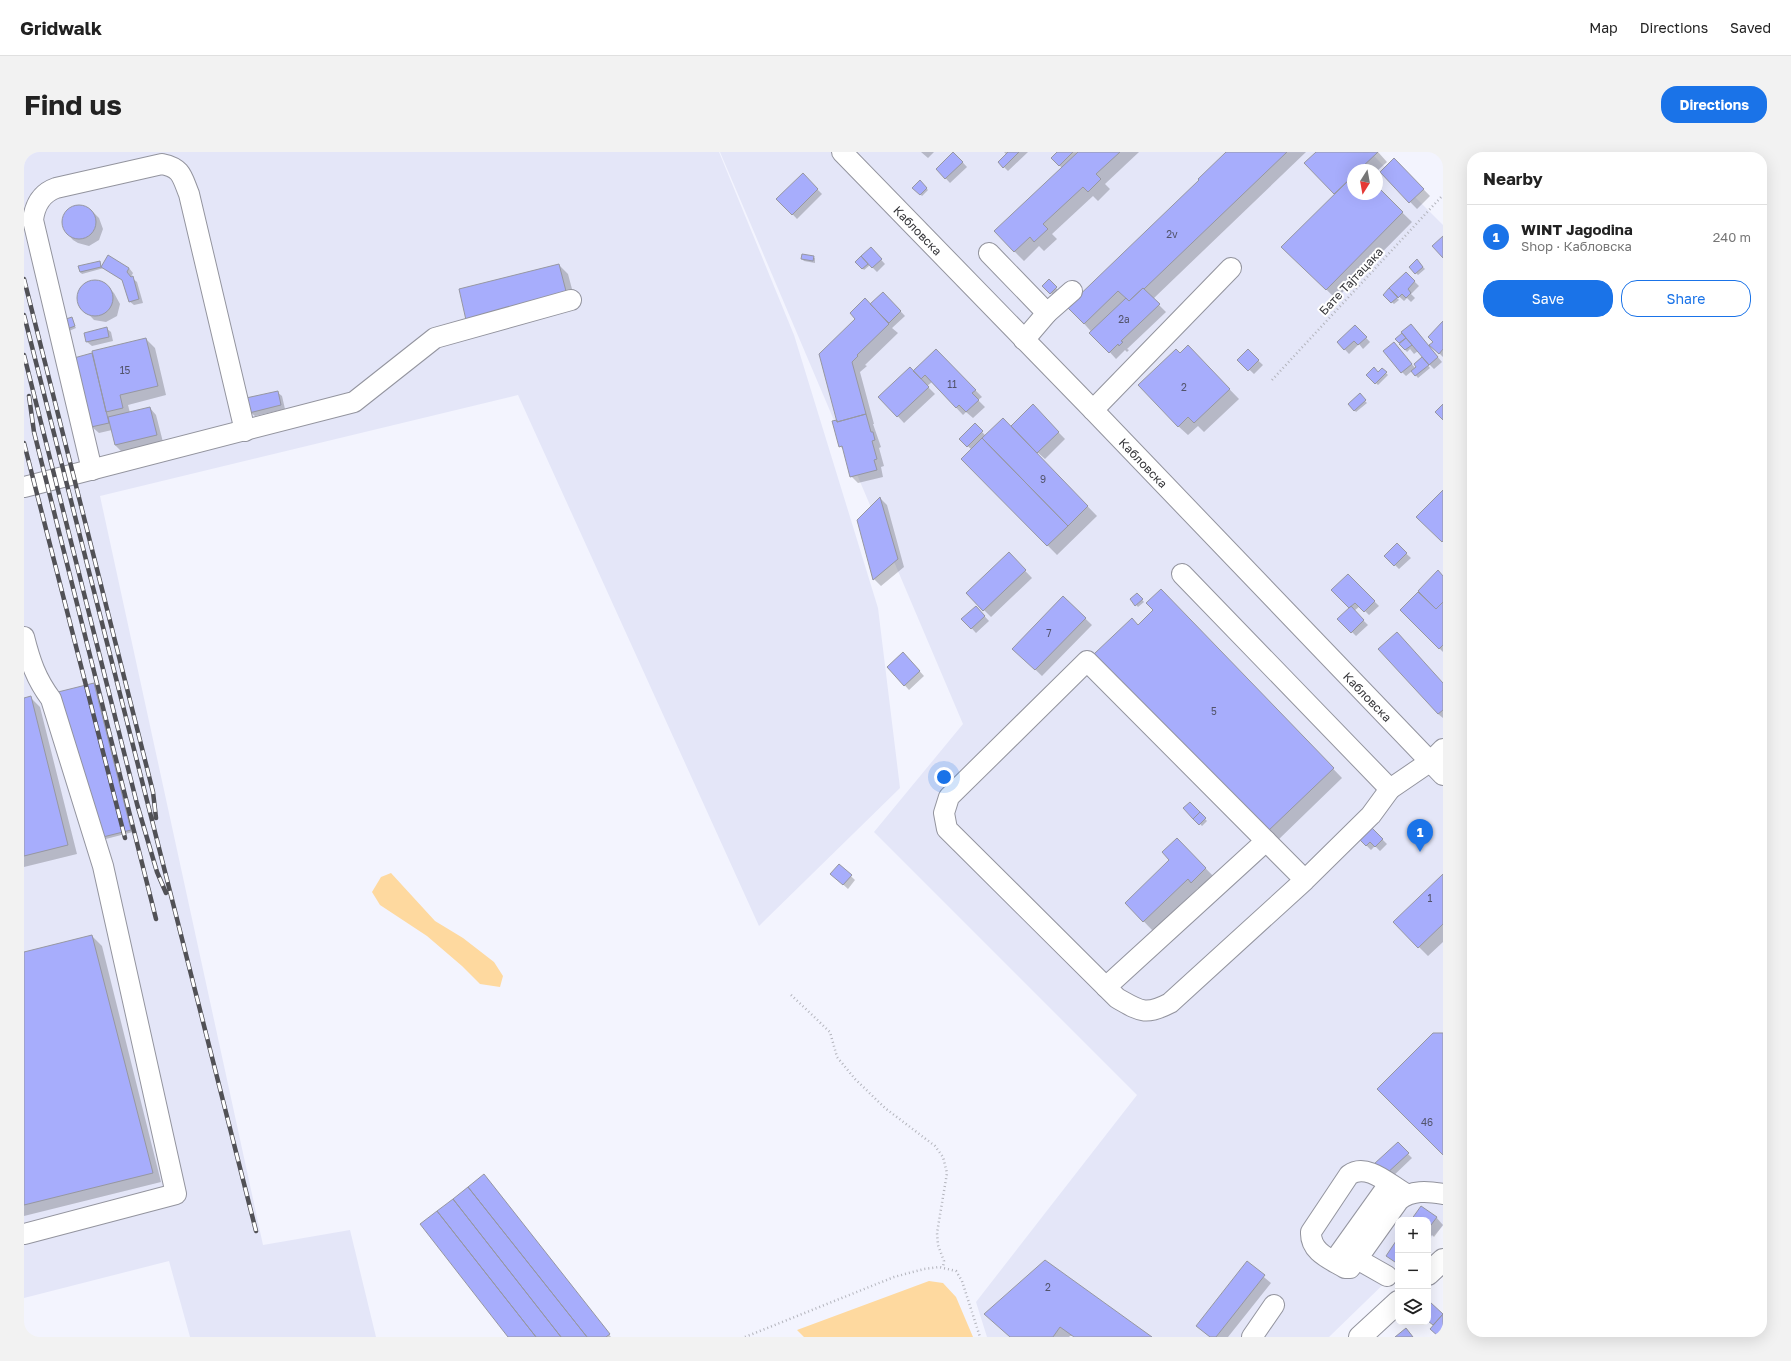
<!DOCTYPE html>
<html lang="en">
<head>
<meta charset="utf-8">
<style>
  body { margin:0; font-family:"Golos Text",sans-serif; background:#f2f2f2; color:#222 }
  .controls { position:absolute; right:12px; bottom:12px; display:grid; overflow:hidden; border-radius:8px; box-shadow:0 4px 16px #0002 }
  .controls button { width:36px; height:36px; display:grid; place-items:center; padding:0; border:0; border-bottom:1px solid #e0e0e0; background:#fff; color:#222; font:20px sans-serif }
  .compass { position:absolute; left:1323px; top:12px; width:36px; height:36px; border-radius:50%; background:#fff; box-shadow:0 4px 16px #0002; rotate:191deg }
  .you { position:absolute; left:920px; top:625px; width:14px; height:14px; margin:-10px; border:3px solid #fff; border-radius:50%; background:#1a73e8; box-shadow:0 0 0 6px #1a73e833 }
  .badge { display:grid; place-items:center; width:26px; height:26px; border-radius:50%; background:#1a73e8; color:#fff; font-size:13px; font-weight:700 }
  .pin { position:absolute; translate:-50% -33px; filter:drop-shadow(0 1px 2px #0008) }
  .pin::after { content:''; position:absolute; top:21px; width:14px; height:12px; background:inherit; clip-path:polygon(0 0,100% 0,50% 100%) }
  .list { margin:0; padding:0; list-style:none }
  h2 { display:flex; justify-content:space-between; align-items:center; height:52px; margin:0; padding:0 16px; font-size:17px }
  h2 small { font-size:13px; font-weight:400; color:#767676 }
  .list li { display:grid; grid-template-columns:26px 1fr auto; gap:12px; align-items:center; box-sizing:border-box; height:64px; padding:0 16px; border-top:1px solid #e0e0e0 }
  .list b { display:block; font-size:15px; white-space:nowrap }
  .list p { margin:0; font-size:13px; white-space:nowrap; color:#767676 }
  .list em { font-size:13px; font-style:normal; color:#767676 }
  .actions { display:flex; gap:8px; padding:12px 16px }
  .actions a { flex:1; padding:9px 0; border:1px solid #1a73e8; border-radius:16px; text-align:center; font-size:14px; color:#1a73e8 }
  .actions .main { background:#1a73e8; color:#fff }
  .icon { flex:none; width:22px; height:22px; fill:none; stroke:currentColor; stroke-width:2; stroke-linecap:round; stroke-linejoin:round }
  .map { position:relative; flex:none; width:1419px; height:1185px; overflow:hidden; border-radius:16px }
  header { display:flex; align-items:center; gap:24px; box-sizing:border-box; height:56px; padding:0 20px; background:#fff; border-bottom:1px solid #e0e0e0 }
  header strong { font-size:19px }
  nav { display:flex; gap:22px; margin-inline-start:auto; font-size:14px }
  .intro { display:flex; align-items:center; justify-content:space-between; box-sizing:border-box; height:96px; padding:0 24px }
  h1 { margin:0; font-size:28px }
  .button { padding:10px 18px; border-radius:16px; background:#1a73e8; color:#fff; font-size:14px; font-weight:700 }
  main { display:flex; gap:24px; padding:0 24px }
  aside { flex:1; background:#fff; border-radius:16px; box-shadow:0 4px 16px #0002 }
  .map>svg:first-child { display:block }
  .built { fill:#e4e6f8; fill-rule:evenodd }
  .green { fill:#fed99f }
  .shadow { fill:#0003 }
  .building { fill:#a7adfc; stroke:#9697a1 }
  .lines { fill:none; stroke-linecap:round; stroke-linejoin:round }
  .minor-casing { stroke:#93949e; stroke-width:22 }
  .major-casing { stroke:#93949e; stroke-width:24 }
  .path { stroke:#b3b4bc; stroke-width:2.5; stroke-dasharray:1 3; stroke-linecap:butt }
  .minor { stroke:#fff; stroke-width:20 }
  .major { stroke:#fff; stroke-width:22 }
  .rail-casing { stroke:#515156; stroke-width:4.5 }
  .rail { stroke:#fff; stroke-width:3; stroke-dasharray:9; stroke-linecap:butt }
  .labels { text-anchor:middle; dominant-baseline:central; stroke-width:4; stroke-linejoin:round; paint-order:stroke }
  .number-label { font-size:10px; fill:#52536a }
  .street-label { font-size:12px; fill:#353539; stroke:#fff }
</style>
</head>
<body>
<header>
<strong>Gridwalk</strong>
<nav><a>Map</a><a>Directions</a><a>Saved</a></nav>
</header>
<div class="intro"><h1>Find us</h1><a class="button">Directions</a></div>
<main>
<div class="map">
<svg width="1419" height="1185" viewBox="0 0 1419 1185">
  <rect width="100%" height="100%" fill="#f3f4fe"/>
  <path class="built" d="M 0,0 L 695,0 L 770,183 L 854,456 L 876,636 L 735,774 L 494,243 L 76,344 L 239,1093 L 326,1078 L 352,1185 L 166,1185 L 145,1109 L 0,1146 Z
    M 696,0 L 1346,0 L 1419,73 L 1419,1074 L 1404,1089 L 1404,1068 L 1374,1068 L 1374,1118 L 1305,1185 L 963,1185 L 952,1150 L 1113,943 L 850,680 L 939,572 ZM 1329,18 L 1353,18 L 1353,42 L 1329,42 Z"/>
  <path class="green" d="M 367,721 L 411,769 L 439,786 L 470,810 L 479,824 L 476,835 L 456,832 L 438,814 L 403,784 L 356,753 L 348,740 L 357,725 Z
    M 905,1129 L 919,1131 L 932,1145 L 949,1185 L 780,1185 L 773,1178 Z"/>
  <path class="shadow" d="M 897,0 L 910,0 L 904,6 Z
    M 980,0 L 1004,0 L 984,19 L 975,10 L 983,3 Z
    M 1034,0 L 1115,0 L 1081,32 L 1086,37 L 1074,49 L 1069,44 L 1028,82 L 1033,87 L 1020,99 L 1015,94 L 1000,109 L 990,99 L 1038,16 L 1028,6 Z
    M 1204,0 L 1282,0 L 1129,147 L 1142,160 L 1103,197 L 1105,198 L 1103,200 L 1101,198 L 1092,207 L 1045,155 Z
    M 1293,0 L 1354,0 L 1363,10 L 1353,19 L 1329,18 L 1329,42 L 1353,42 L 1353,36 L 1388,70 L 1312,147 L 1259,95 L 1311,42 L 1281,11 Z
    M 930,1 L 943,15 L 926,31 L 913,17 Z
    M 1370,7 L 1406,44 L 1393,57 L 1357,20 Z
    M 779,23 L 798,42 L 773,67 L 754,47 Z
    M 896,30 L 904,38 L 898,44 L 890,36 Z
    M 52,53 L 63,56 L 68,59 L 75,66 L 79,77 L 75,88 L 65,94 L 54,91 L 49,88 L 42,80 L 38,69 L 43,59 Z
    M 847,97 L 861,112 L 853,120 L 846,113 L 840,118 L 833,110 Z
    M 789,105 L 791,106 L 791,111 L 780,109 L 778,107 Z
    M 1393,109 L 1401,117 L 1394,123 L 1386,115 Z
    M 75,110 L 78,115 L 105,116 L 109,121 L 106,127 L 108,126 L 113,130 L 119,151 L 110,153 L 105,149 L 100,129 L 80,116 L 58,122 L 56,120 Z
    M 535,113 L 544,122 L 552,152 L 453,177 Z
    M 1382,121 L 1395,134 L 1387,142 L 1391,146 L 1387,150 L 1383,146 L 1380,149 L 1366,136 Z
    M 73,129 L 83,134 L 90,141 L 96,152 L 93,164 L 82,170 L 70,168 L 55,152 L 54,147 L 58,136 L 62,132 Z
    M 1025,129 L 1034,138 L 1029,143 L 1020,134 Z
    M 1365,138 L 1375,148 L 1370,152 L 1360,143 Z
    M 859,141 L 881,164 L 868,176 L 874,181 L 841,213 L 843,214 L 836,220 L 850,272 L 849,272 L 857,295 L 855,296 L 860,314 L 857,315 L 859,325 L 834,331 L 827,324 L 820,298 L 816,294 L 814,269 L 796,202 L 853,160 Z
    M 47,166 L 52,176 L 45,179 L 43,177 Z
    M 1419,170 L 1419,205 L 1407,193 L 1410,190 Z
    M 1331,174 L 1346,190 L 1339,197 L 1335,192 L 1325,202 L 1314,190 Z
    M 82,176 L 87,180 L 89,189 L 68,194 L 63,190 L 61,181 Z
    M 1391,178 L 1418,210 L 1410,217 L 1404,211 L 1403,212 L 1406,216 L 1394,226 L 1388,219 L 1382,224 L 1378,220 L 1374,196 L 1392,217 L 1394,216 L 1391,212 L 1399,205 L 1394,199 L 1390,202 L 1386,197 L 1383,200 L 1373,187 L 1378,183 L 1382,187 Z
    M 122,187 L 131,196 L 142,243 L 104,253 L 106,261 L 126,256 L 132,263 L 139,290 L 98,300 L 91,293 L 88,278 L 75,281 L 68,275 L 68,203 L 70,205 Z
    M 1224,199 L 1239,213 L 1230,222 L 1215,208 Z
    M 1173,204 L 1215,247 L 1180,280 L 1174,274 L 1164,283 L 1154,274 Z
    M 919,205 L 958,245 L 954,248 L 961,255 L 949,266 L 942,260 L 939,263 L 908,230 L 903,234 L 911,242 L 880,271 L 856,245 Z
    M 1358,217 L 1364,223 L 1354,233 L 1344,223 L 1354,221 Z
    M 253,240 L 258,244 L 261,257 L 231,264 L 226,260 Z
    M 1335,243 L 1343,251 L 1332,260 L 1325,252 Z
    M 1009,254 L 1041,287 L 1021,307 L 1011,298 L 1010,299 L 1073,364 L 1033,403 L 939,307 L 948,298 L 936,287 L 951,273 L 962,284 L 987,275 Z
    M 856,346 L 863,353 L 880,415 L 857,434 L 850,427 L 834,369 Z
    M 1373,393 L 1387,406 L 1375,417 L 1362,404 Z
    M 985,402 L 1008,426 L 967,465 L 943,441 Z
    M 1324,423 L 1355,454 L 1345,463 L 1336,454 L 1330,459 L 1344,473 L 1332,484 L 1315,467 L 1326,456 Z
    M 1419,425 L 1419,500 L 1377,458 L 1415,461 Z
    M 1137,438 L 1318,626 L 1253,689 L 1072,502 L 1114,474 L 1131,458 Z
    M 1113,442 L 1120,450 L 1114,455 L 1107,447 Z
    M 1039,445 L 1068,473 L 1018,524 L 990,497 Z
    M 952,455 L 965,469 L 952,481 L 939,467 Z
    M 879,501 L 900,524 L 885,538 L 864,515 Z
    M 70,532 L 72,534 L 109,680 L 74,689 Z
    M 1419,532 L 1419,566 L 1414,562 Z
    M 6,545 L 16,555 L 53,702 L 0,715 L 0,547 Z
    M 1166,651 L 1183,669 L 1178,674 L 1161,656 Z
    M 1348,677 L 1363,692 L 1356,699 L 1351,694 L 1347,698 L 1337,688 Z
    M 1153,687 L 1191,726 L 1177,739 L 1174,736 L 1129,779 L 1102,751 L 1147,708 Z
    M 815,713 L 831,728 L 824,737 L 812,726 Z
    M 1419,724 L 1419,790 L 1404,804 L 1395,795 Z
    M 68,784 L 78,794 L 137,1030 L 0,1064 L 0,801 Z
    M 1374,992 L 1388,1006 L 1366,1027 L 1352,1012 Z
    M 462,1025 L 587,1185 L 589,1185 L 486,1185 Z
    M 1412,1065 L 1419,1073 L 1410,1085 L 1408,1083 L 1404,1088 L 1404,1068 L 1388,1068 Z
    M 1223,1111 L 1247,1131 L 1204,1185 L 1186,1185 L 1173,1174 Z
    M 962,1162 L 1127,1185 L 1046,1184 L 1045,1185 L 987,1185 Z"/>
  <path class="building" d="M 929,0 L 939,10 L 921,27 L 912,17 Z
    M 984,0 L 995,0 L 979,16 L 974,10 Z
    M 1033,0 L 1049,0 L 1035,14 L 1027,6 Z
    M 1054,0 L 1096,0 L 1072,22 L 1077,27 L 1064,40 L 1059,35 L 1019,72 L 1024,77 L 1010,90 L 1006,85 L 990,100 L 970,79 Z
    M 1202,0 L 1263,0 L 1120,137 L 1119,136 L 1105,149 L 1094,139 L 1060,172 L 1043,155 L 1175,28 L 1174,27 Z
    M 1292,0 L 1354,0 L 1335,18 L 1329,18 L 1329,24 L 1310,42 L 1280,11 Z
    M 1370,6 L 1400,37 L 1385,51 L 1356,20 Z
    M 779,21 L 794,37 L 768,63 L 752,47 Z
    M 1329,24 L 1329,42 L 1353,42 L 1353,34 L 1379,60 L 1302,138 L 1257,95 Z
    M 896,28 L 903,36 L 896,43 L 888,36 Z
    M38 70a17 17 0 1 1 34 0a17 17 0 1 1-34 0Z
    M 1419,84 L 1419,106 L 1408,94 Z
    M 847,95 L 858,107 L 848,116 L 837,104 Z
    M 778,102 L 790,104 L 789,109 L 777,107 Z
    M 84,103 L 105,116 L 103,120 L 107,125 L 109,124 L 115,147 L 105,150 L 98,128 L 77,115 Z
    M 837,104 L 844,112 L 838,117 L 831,110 Z
    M 1393,107 L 1399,115 L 1391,122 L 1385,115 Z
    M 76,109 L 77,115 L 56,120 L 54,114 Z
    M 535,112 L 543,143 L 442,168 L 435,137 Z
    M 1382,120 L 1391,129 L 1384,137 L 1387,141 L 1382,146 L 1378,142 L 1374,146 L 1365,136 Z
    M 1025,127 L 1033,135 L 1026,142 L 1018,134 Z
    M53 146a18 18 0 1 1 36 0a18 18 0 1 1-36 0Z
    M 1119,136 L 1136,152 L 1097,189 L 1099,190 L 1095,194 L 1094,192 L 1085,201 L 1065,181 L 1102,146 L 1105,149 Z
    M 1365,136 L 1374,145 L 1367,151 L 1359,143 Z
    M 859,140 L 877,159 L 865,171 L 846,152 Z
    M 841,146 L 865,172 L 833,203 L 834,204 L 828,210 L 842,262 L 813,270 L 795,202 L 831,167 L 826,161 Z
    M 48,165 L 51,174 L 43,177 L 39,168 Z
    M 1419,169 L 1419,197 L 1415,202 L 1405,193 L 1409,190 L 1404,185 Z
    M 1387,172 L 1414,205 L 1405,213 L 1377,180 Z
    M 1331,173 L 1343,185 L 1334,193 L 1330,189 L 1320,198 L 1313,190 Z
    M 83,175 L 85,185 L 62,190 L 60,181 Z
    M 1378,181 L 1382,186 L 1375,191 L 1371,187 Z
    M 122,186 L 134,234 L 96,243 L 99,256 L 82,260 L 68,199 Z
    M 1382,186 L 1388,193 L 1381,198 L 1375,192 Z
    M 1370,190 L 1388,212 L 1377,221 L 1359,199 Z
    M 1164,193 L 1206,237 L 1170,271 L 1164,265 L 1154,275 L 1114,233 L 1152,197 L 1156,201 Z
    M 912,197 L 952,238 L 948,241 L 955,248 L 942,260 L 935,253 L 932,256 L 901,223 L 897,227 L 889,219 Z
    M 1224,197 L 1235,208 L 1224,219 L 1213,208 Z
    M 68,201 L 85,271 L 67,275 L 50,206 Z
    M 1398,205 L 1405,213 L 1391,224 L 1387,219 L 1392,215 L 1390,212 Z
    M 886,215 L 905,235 L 873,265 L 854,245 Z
    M 1350,215 L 1354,220 L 1358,216 L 1363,220 L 1351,232 L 1342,223 Z
    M 254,239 L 257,253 L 225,261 L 222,246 Z
    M 1336,241 L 1342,248 L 1330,259 L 1324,252 Z
    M 1009,252 L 1035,280 L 1013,301 L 987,274 Z
    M 1419,252 L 1419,268 L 1411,260 Z
    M 126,255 L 133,283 L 91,293 L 84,265 Z
    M 842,262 L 847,280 L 849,280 L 851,288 L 848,289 L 853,307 L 850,308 L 853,318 L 826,325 L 818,294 L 815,295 L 808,269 L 813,268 L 813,270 Z
    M 979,266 L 1064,354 L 1044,374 L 958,286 Z
    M 951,271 L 959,279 L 943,295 L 935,287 Z
    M 958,286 L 1044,374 L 1023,394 L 937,307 Z
    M 1419,338 L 1419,389 L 1418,390 L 1392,365 Z
    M 856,345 L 874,407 L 849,428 L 833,368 Z
    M 1373,391 L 1383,401 L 1370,414 L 1360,404 Z
    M 985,400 L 1002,418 L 959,459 L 942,441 Z
    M 1414,418 L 1419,424 L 1419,450 L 1412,457 L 1394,439 Z
    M 1324,422 L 1351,449 L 1340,460 L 1331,451 L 1325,456 L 1307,438 Z
    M 1137,437 L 1310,616 L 1243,680 L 1070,502 L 1108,466 L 1114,473 L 1129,458 L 1122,451 Z
    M 1394,440 L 1412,457 L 1419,450 L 1419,493 L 1415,497 L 1376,458 Z
    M 1113,441 L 1119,447 L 1111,454 L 1106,447 Z
    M 1039,444 L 1062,466 L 1011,518 L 988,497 Z
    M 952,454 L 961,464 L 947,477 L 937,467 Z
    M 1327,454 L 1340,468 L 1327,481 L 1313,467 Z
    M 1373,480 L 1419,531 L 1419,558 L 1414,562 L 1354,497 Z
    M 879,500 L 896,519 L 880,534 L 863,515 Z
    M 70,531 L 107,678 L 71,687 L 34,540 Z
    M 7,544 L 44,693 L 0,704 L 0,546 Z
    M 1166,650 L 1176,660 L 1169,667 L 1159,656 Z
    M 1176,660 L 1182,666 L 1175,673 L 1169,667 Z
    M 1348,676 L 1359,687 L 1351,695 L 1346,690 L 1342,694 L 1336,688 Z
    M 1153,686 L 1182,716 L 1167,731 L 1164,727 L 1119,770 L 1101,751 L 1145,708 L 1138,700 Z
    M 815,712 L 828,723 L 819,733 L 806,722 Z
    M 1419,722 L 1419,772 L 1394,796 L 1369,770 Z
    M 68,783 L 129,1021 L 0,1053 L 0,800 Z
    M 1409,881 L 1419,881 L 1419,1003 L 1353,937 Z
    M 1374,990 L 1385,1001 L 1361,1023 L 1350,1012 Z
    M 460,1022 L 586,1182 L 582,1185 L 563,1185 L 444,1035 Z
    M 444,1035 L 563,1185 L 537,1185 L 429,1047 Z
    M 429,1047 L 537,1185 L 512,1185 L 413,1059 Z
    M 1397,1054 L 1413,1065 L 1404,1077 L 1404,1068 L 1387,1068 Z
    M 413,1059 L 512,1185 L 484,1185 L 396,1072 Z
    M 1374,1086 L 1374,1112 L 1362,1104 Z
    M 1021,1108 L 1128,1185 L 1050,1185 L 1036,1175 L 1029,1185 L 986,1185 L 960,1162 Z
    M 1223,1109 L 1241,1123 L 1192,1185 L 1186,1185 L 1172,1174 Z
    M 1406,1150 L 1419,1162 L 1409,1173 L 1404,1169 L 1404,1152 Z
    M 1419,1162 L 1419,1185 L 1415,1185 L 1406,1177 Z
    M 1382,1176 L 1389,1185 L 1371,1185 Z"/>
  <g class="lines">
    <defs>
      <g id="minor">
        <path id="s1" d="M 818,0 L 1069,258 L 1419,623"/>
        <path d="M 965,101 L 1023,161"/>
        <path d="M 1000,188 L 1023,161 L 1048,139"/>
        <path d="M 1069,258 L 1207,116"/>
        <path d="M 68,318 L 9,68 C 11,52 18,41 32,36 L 138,12 C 158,16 158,25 165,42 L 221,279"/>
        <path d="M 0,335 L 330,250 L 411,186 L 547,148"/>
        <path d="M 1158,422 L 1366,637"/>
        <path d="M 0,485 C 6,509 12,527 27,547 L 79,714 L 152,1042 L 0,1082"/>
        <path d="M 1281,728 L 1063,509 L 925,645 L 920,661 L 923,677 L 1093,846 C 1116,859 1121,864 1146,851 L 1281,728 L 1347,663 L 1366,637 L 1407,609 L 1419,597"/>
        <path d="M 1082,835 L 1242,689"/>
        <path d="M 1333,1107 L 1326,1116 L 1321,1116 C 1306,1107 1286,1100 1287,1080 L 1325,1023 C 1343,1010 1366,1033 1382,1042"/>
        <path d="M 1310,1109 L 1365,1032"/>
        <path d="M 1363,1124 L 1333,1107 L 1375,1048 C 1388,1038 1403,1039 1419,1042"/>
        <path d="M 1228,1185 L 1250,1153"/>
      </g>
      <path id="major" d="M 1404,1122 L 1419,1108
        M 1336,1185 L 1374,1150"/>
    </defs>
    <use href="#minor" class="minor-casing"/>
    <use href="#major" class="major-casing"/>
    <path class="path" d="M 1248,228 L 1419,43
      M 767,843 L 806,880 L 813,905 L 831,927 L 861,956 L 911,994 L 919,1005 L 923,1021 L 913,1081 L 914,1093 L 920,1109 L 919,1115
      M 721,1185 L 870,1125 L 900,1117 L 915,1115 L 932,1119 L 938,1129 L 956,1185"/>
    <use href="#minor" class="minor"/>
    <use href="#major" class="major"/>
    <defs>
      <path id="rail" d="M 0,127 L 129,640 L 132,666
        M 0,163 L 232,1079
        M 0,203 L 113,652 L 133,720 L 142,741
        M 5,244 L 10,280 L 132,767
        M 0,291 L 101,686"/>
    </defs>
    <use href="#rail" class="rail-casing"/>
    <use href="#rail" class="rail"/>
  </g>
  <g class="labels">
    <g class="number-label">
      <text x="1148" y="82">2v</text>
      <text x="1100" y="167">2a</text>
      <text x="101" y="218">15</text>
      <text x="928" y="232">11</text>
      <text x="1160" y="235">2</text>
      <text x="1019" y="327">9</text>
      <text x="1025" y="481">7</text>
      <text x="1190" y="559">5</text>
      <text x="1406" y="746">1</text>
      <text x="1403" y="970">46</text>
      <text x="1024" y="1135">2</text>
    </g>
    <g class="street-label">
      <text stroke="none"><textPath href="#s1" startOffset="109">Кабловска</textPath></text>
      <text transform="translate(1327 129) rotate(-47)">Бате Тајтацака</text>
      <text stroke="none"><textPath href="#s1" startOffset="433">Кабловска</textPath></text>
      <text stroke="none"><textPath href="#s1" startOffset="757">Кабловска</textPath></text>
    </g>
  </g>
</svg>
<div class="controls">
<button>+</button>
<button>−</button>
<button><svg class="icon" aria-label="layers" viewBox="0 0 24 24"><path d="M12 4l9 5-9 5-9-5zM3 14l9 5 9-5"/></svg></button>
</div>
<svg class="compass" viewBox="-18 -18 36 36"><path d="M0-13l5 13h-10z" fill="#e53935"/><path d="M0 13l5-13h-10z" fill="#767676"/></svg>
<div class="you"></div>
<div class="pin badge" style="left:1396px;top:700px">1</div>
</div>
<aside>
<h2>Nearby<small></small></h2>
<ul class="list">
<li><span class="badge">1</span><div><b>WINT Jagodina</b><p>Shop · Кабловска</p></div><em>240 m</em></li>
</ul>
<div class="actions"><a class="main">Save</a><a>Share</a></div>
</aside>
</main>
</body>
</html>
